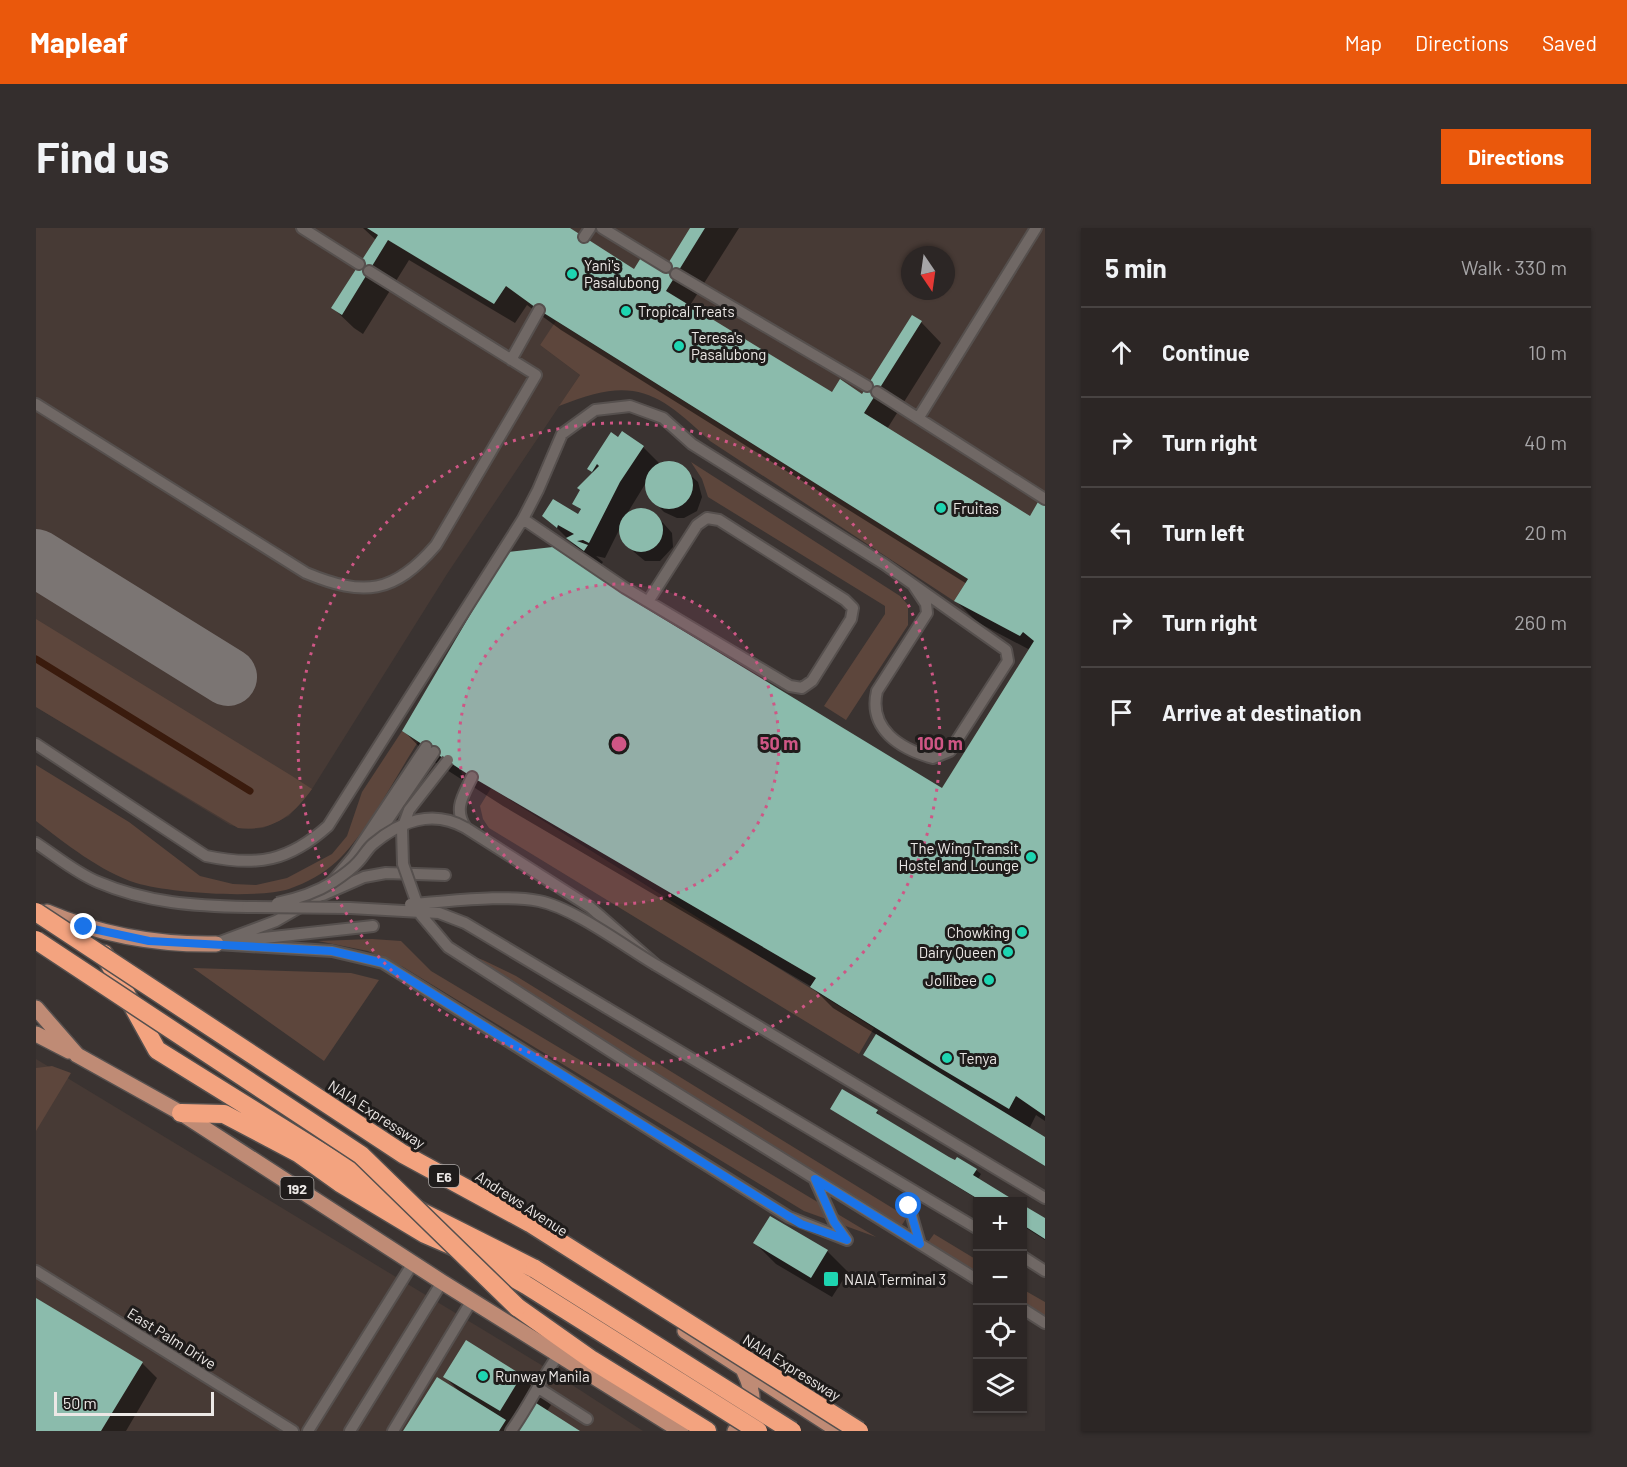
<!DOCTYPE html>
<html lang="en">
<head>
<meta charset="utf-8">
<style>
  body { margin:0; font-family:Barlow,sans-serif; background:#342e2d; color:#f1f3f6 }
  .controls { position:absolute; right:18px; bottom:18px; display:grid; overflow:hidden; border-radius:0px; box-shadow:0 2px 4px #0004 }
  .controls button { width:54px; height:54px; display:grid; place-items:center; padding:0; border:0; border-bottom:2px solid #484342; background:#2c2625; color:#f1f3f6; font:30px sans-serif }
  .compass { position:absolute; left:865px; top:18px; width:54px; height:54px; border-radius:50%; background:#2c2625; box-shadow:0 2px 4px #0004; rotate:167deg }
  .scale { position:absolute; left:18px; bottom:15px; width:160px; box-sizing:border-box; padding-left:6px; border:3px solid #ece8e6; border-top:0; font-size:16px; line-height:21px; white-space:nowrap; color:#ece8e6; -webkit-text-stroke:4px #1f1c1b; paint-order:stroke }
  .stop { position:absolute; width:18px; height:18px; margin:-14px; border:4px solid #1a73e8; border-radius:50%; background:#fff }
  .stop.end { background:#1a73e8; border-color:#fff; box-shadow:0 2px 6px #0008 }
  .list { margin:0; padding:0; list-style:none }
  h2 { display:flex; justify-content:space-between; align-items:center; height:78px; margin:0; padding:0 24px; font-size:26px }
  h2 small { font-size:20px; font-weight:400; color:#a6a5a7 }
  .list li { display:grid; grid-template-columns:39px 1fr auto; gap:18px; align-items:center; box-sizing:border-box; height:90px; padding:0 24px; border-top:2px solid #484342 }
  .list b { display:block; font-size:22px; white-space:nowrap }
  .list em { font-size:20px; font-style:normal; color:#a6a5a7 }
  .icon { flex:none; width:33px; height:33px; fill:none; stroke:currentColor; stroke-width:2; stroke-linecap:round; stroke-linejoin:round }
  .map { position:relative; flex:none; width:1009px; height:1203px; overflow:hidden; border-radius:0px }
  header { display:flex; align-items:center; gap:36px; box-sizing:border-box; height:84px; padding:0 30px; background:#ea580c; color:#fff }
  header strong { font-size:28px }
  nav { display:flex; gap:33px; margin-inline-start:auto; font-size:21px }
  .intro { display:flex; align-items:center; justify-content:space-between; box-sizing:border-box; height:144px; padding:0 36px }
  h1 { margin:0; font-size:42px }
  .button { padding:15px 27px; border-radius:0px; background:#ea580c; color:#fff; font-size:21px; font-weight:700 }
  main { display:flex; gap:36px; padding:0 36px }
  aside { flex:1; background:#2c2625; border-radius:0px; box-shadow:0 2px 4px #0004 }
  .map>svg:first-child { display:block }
  .built { fill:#473a35; fill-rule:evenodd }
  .green { fill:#5d463c }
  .shadow { fill:#0007 }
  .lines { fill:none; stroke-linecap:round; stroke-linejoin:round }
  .stream { stroke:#3a1b0d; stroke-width:7 }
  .taxiway { stroke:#7b7573; stroke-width:58 }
  .building { fill:#8bbbac }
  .service-casing { stroke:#56504e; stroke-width:14 }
  .primary-casing { stroke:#56504e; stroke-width:18 }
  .motorway-casing { stroke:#56504e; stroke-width:21 }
  .service { stroke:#706865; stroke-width:10 }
  .primary { stroke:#bf8b75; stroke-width:15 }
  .motorway { stroke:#f3a37f; stroke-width:18 }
  .service-bridge-casing { stroke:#56504e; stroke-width:14; stroke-linecap:butt }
  .motorway-bridge-casing { stroke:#56504e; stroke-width:21; stroke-linecap:butt }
  .service-bridge { stroke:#706865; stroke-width:10 }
  .motorway-bridge { stroke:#f3a37f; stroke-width:18 }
  .route { stroke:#1a73e8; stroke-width:8 }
  .ring { fill:none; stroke:#cf5685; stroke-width:3; stroke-dasharray:3 6 }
  .poi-dot { fill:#1ed5b1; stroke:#1f1c1b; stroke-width:2 }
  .labels { text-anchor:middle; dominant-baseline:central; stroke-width:6; stroke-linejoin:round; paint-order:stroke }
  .shield { fill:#1f1c1b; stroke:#aeaba9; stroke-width:1.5 }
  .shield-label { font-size:14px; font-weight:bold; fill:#ece8e6 }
  .poi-label { font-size:15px; fill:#ece8e6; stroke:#1f1c1b; text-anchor:start }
  .street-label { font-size:15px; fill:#ece8e6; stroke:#1f1c1b }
  .centre { fill:#cf5685; stroke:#1f1c1b; stroke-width:3 }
  .ring-label { font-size:18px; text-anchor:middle; font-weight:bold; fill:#cf5685; stroke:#1f1c1b; stroke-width:6; stroke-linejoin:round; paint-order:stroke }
</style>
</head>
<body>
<header>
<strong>Mapleaf</strong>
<nav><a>Map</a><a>Directions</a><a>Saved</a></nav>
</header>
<div class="intro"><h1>Find us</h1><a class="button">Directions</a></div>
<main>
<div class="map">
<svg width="1009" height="1203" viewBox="0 0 1009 1203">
  <rect width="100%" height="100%" fill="#3a3331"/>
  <path class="built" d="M 0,0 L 1009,0 L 1009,888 L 980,868 L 973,881 L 962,875 L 774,759 L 909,555 L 998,413 L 987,404 L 984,408 L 918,373 L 932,351 L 521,93 L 504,117 L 544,147 L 411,346 L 276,561 L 253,588 L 227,600 L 212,601 L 194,597 L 0,479 ZM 874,27 L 910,27 L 910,63 L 874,63 Z
    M 0,831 L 507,1138 L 607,1203 L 0,1203 Z"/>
  <path class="green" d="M 520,93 L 932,351 L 918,373 L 674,213 C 620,161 596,148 523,178 L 544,147 L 504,117 Z
    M 655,234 L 864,368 L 872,377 L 872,397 L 810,492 L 788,478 L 849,386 L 849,378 L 672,269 L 666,251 Z
    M 0,391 L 256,548 L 276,561 C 257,588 236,604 202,600 L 0,479 Z
    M 366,503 L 382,514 C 360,548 329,608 300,634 C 287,646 270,655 253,661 C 220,671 134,665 100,655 C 65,644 29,615 0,593 L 0,537 L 93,594 L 164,648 L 197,656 L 220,657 L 251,650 L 296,626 L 311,608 L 326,564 Z
    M 455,560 L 838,800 L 823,826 L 453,600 L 447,591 L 444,578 Z
    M 336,711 L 365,713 L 395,743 L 840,1009 L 768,983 L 367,739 L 332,723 L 282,713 Z
    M 417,721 L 447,732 L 480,748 L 871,989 L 864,1000 Z
    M 157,740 L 315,745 L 343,752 L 288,833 Z
    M 16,838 L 35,845 L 0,903 L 0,840 Z
    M 898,1006 L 941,1032 L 941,1048 L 890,1017 Z
    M 988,1062 L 1009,1074 L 1009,1089 L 987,1075 Z"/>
  <path class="shadow" d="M 327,0 L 531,0 L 598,43 L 629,44 L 656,0 L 703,0 L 653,79 L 797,166 L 827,168 L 885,94 L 905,115 L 851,201 L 994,290 L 1003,276 L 1009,280 L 1009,893 L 1000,887 L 993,901 L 1009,911 L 1009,938 L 834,831 L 829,827 L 841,807 L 797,780 L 776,759 L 467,578 L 397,533 L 368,503 L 597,374 L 905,562 L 994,422 L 941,394 L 920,373 L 931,356 L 525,102 L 491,77 L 479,95 L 373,32 L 327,106 L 318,100 L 297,80 L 340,12 Z
    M 586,205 L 607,219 L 623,235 L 619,240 L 638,235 L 651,244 L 662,254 L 666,269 L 661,283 L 648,290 L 641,290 L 628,284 L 617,273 L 610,260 L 611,253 L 589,289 L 596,284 L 609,282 L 621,288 L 636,305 L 637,319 L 624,333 L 609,333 L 592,319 L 585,307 L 586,296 L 569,330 L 560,328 L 567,334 L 564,338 L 547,326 L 508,287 L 543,288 L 546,283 L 538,275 L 558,246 L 553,240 Z
    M 796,881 L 841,883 L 844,890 L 919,934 L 940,942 L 945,946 L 942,951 L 978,974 L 946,974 Z
    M 987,979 L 1009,992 L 1009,1012 L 987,998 Z
    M 719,1015 L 791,1023 L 812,1044 L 796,1069 L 740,1036 Z
    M 0,1072 L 106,1135 L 121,1150 L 90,1203 L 0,1203 Z
    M 485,1148 L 515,1177 L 511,1183 L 541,1203 L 369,1203 L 423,1163 L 409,1149 Z"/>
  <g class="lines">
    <path class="stream" d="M 0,431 L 214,563"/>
    <path class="taxiway" d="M 0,330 L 192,449"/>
  </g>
  <path class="building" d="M 331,0 L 534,0 L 598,41 L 606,28 L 628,42 L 654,0 L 669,0 L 630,63 L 796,164 L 804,151 L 826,166 L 876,87 L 886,93 L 828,185 L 994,288 L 1002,274 L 1009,278 L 1009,888 L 980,868 L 973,881 L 904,840 L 774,759 L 780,750 L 436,549 L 366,503 L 471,324 L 517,319 L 598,373 L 906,560 L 998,413 L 987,404 L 984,408 L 918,373 L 932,351 L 503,82 L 470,58 L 458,76 L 352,12 L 306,87 L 295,80 L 342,7 Z
    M 586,203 L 608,218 L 584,254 L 553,315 L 547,312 L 541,313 L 552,317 L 548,323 L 530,310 L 538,306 L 522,297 L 521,300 L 506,288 L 517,271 L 542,286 L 545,281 L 536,276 L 544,262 L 541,260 L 563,238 L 561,236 L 556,244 L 551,241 L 575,204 L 582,209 Z
    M609 257a24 24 0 1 1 48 0a24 24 0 1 1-48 0Z
    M583 302a22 22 0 1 1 44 0a22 22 0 1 1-44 0Z
    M 840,806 L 1009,909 L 1009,938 L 827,827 Z
    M 806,861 L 842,882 L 840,885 L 913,929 L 919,932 L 921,929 L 941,941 L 937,947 L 981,974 L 947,974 L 794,881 Z
    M 987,977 L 1009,990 L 1009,1011 L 987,997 Z
    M 734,988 L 792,1022 L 775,1050 L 717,1015 Z
    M 0,1070 L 107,1134 L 65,1203 L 0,1203 Z
    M 430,1112 L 486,1147 L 464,1183 L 407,1149 Z
    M 401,1149 L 470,1192 L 463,1203 L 367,1203 Z
    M 500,1175 L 544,1203 L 481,1203 Z"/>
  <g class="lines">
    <defs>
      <path id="service" d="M 266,0 L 323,36
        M 566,0 L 630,39
        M 548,9 L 554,0
        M 640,46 L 831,158
        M 475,132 L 503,82
        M 841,164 L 1009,271
        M 0,176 L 270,345 C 328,369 358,366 400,317 L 500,147 L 333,43
        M 883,189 L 1000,0
        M 487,291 L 589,360 L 754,458 L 766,460 L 776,453 L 815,391 L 817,380 L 809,372 L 683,292 L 671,290 L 661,297 L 613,372
        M 0,516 L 170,628 C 222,639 253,633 292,598 L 487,291 L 502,262 L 526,206 L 559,182 L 594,178 L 627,190 L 656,216 L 848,336 L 970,422 L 972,433 L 914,523 L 897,530 C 864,521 832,501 841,463 L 891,385 L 890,376 L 878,358
        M 436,549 C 427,568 417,581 430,600 L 554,679 L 620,737 L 1009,970
        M 0,615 C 20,628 40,645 62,654 C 111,675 159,678 211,679
        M 336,615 L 398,524
        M 287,667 L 328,649 L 350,645 L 409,647
        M 201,713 L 337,698
        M 184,714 L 240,693 L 285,667 L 317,629 L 390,519
        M 180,716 L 296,723 L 347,735 L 753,989 L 811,1012
        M 571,780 L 942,1001
        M 602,841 L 942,1052
        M 779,952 L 798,994 L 811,1012
        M 873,978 L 884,1016
        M 987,1029 L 1009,1043
        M 0,1043 L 257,1203
        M 987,1081 L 1009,1095
        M 504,1161 L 551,1191
        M 272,1203 L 377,1035
        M 314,1203 L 406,1054
        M 357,1203 L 436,1072
        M 475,1203 C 493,1178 505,1151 523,1126"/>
      <path id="primary" d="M 11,684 C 65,707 121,717 180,716
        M 0,780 L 41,827 L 145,885 L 406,1054 L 645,1203
        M 0,806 L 33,823
        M 649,1103 L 803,1203
        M 699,1203 C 723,1189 718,1164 708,1143"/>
      <path id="motorway" d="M 68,726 L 121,822 L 364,973 L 499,1041
        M 145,885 L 188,886 L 262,925 L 304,955 L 389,1006 L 433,1025 L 490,1057
        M 481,1079 L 556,1132 L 671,1203"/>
    </defs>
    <use href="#service" class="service-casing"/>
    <use href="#primary" class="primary-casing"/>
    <use href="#motorway" class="motorway-casing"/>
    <use href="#service" class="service"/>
    <use href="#primary" class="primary"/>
    <use href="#motorway" class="motorway"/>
    <defs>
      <path id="service-bridge" d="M 412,532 L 373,582 L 366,601 L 367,636 L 385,687 L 412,719 L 602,841
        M 241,675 C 260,671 281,664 297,654 C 306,648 316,641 322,634 C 328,628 331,621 337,616 C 364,593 397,581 430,600
        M 374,676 C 411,674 468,666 503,673 C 538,680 588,718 620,737
        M 211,679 L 314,680 L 403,685 L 429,695 L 571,780"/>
      <path id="motorway-bridge" d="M 0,684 L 367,926 L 494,995 L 823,1203
        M 0,712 L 325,927 L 481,1079
        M 499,1041 L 756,1203
        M 490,1057 L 722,1203"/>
    </defs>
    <use href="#service-bridge" class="service-bridge-casing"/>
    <use href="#motorway-bridge" class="motorway-bridge-casing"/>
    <use href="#service-bridge" class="service-bridge"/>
    <use href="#motorway-bridge" class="motorway-bridge"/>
  </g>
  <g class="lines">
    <path class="route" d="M 48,699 L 113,713 L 296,723 L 347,735 L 765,996 L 811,1012 L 798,994 L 779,951 L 884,1016 L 873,978"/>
  </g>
  <circle cx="583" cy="516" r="160" fill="#cf5685" fill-opacity=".12"/>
  <g class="ring">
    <circle cx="583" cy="516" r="160"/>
    <circle cx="583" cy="516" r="321"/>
  </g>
  <g class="poi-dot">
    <circle cx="536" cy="46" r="6"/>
    <circle cx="590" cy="83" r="6"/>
    <circle cx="643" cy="118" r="6"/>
    <circle cx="905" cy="280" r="6"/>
    <circle cx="995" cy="629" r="6"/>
    <circle cx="986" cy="704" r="6"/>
    <circle cx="972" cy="724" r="6"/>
    <circle cx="953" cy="752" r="6"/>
    <circle cx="911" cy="830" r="6"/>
    <rect x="787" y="1043" width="16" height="16" rx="3"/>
    <circle cx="447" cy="1148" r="6"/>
  </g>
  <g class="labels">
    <g class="shield">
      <rect x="393" y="937" width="30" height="22" rx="4.5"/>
      <rect x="244.5" y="949" width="33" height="22" rx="4.5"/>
    </g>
    <g class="shield-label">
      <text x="408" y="948">E6</text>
      <text x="261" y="960">192</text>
    </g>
    <g class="poi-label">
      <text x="548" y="37">Yani's<tspan x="548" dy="17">Pasalubong</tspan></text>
      <text x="602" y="83">Tropical Treats</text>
      <text x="655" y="109">Teresa's<tspan x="655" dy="17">Pasalubong</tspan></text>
      <text x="917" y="280">Fruitas</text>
      <text x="983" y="620" text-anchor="end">The Wing Transit<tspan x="983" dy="17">Hostel and Lounge</tspan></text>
      <text x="974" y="704" text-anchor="end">Chowking</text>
      <text x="960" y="724" text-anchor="end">Dairy Queen</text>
      <text x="941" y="752" text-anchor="end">Jollibee</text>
      <text x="923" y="830">Tenya</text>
      <text x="808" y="1051">NAIA Terminal 3</text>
      <text x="459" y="1148">Runway Manila</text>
    </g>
    <g class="street-label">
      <text transform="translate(341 886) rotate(33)">NAIA Expressway</text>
      <text transform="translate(486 975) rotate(33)">Andrews Avenue</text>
      <text transform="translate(136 1110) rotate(32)">East Palm Drive</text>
      <text transform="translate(756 1139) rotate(32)">NAIA Expressway</text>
    </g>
  </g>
  <circle cx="583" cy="516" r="9" class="centre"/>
  <g class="ring-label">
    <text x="743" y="522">50 m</text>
    <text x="904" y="522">100 m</text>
  </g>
</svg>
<div class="controls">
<button>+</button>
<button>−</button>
<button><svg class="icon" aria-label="locate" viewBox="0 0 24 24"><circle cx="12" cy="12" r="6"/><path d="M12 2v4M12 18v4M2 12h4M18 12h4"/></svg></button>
<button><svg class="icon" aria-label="layers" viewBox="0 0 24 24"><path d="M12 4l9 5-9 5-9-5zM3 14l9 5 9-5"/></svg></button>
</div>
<svg class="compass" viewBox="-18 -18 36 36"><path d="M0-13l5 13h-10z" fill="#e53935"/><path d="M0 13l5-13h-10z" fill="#a6a5a7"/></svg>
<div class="scale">50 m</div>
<div class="stop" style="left:873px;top:978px"></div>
<div class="stop end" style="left:48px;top:699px"></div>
</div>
<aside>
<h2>5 min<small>Walk · 330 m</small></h2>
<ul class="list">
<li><svg class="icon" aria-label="ahead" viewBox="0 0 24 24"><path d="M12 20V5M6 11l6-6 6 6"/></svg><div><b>Continue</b></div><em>10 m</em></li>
<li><svg class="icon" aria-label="right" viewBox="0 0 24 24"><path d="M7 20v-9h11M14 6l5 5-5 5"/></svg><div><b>Turn right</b></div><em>40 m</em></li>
<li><svg class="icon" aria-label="left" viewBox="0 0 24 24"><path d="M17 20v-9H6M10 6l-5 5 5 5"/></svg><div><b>Turn left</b></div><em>20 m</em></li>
<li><svg class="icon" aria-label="right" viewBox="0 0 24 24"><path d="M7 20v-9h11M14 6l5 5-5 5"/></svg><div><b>Turn right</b></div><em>260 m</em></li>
<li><svg class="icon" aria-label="arrive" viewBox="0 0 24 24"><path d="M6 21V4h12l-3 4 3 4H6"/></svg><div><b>Arrive at destination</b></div></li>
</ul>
</aside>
</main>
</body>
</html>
